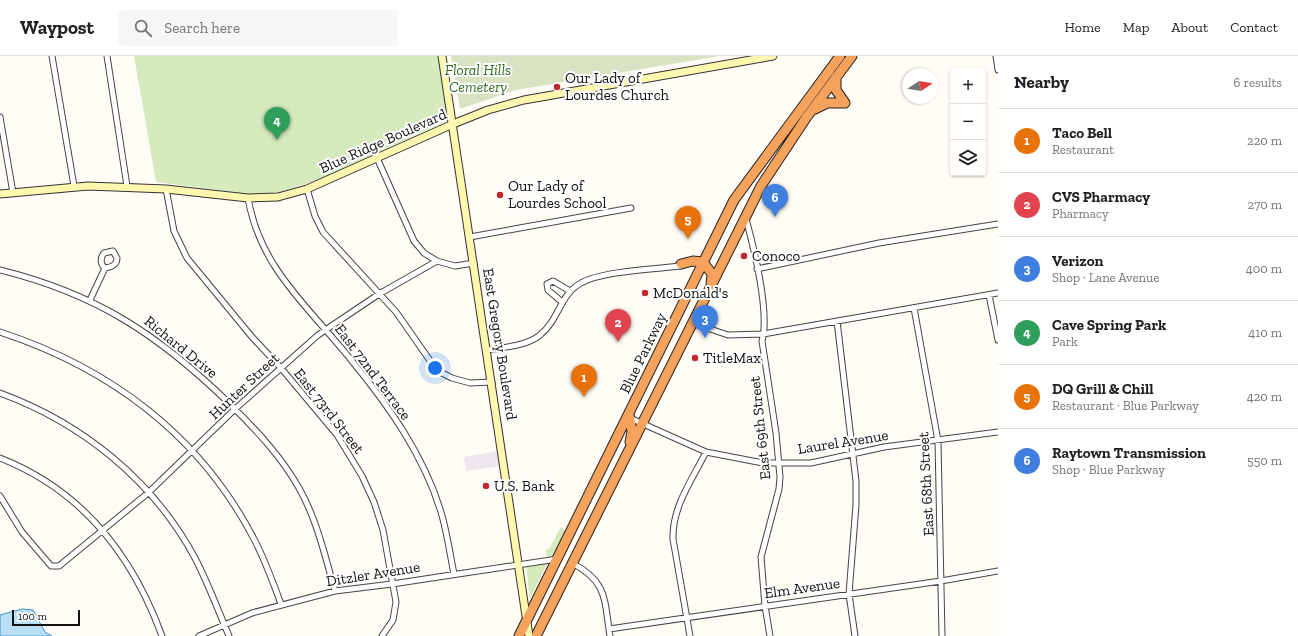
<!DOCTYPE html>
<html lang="en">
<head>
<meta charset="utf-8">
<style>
  body { margin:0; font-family:"Zilla Slab",serif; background:#f6f6f6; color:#202124 }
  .controls { position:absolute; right:12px; top:12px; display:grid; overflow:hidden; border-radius:4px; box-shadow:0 1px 3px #0004 }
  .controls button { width:36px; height:36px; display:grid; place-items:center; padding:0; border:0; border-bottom:1px solid #e0e0e0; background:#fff; color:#202124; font:20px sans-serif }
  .compass { position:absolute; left:902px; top:12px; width:36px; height:36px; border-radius:50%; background:#fff; box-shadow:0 1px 3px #0004; rotate:78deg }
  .scale { position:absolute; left:12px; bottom:10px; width:68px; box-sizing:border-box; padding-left:4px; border:2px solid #111; border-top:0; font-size:11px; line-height:14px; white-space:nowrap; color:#111; -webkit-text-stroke:3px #fff; paint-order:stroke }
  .you { position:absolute; left:435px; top:312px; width:14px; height:14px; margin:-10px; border:3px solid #fff; border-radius:50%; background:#1a73e8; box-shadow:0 0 0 6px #1a73e833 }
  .badge { display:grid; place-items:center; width:26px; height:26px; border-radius:50%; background:#c4262e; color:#fff; font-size:13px; font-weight:700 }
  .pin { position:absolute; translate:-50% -33px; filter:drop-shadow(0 1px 2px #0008) }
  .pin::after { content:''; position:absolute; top:21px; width:14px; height:12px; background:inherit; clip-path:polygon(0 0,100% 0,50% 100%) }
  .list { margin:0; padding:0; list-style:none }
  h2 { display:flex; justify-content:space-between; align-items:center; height:52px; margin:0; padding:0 16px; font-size:17px }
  h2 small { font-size:13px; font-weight:400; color:#757577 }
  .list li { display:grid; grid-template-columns:26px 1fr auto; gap:12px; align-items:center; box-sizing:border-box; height:64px; padding:0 16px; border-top:1px solid #e0e0e0 }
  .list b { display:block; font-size:15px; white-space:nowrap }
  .list p { margin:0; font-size:13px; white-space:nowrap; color:#757577 }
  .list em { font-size:13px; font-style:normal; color:#757577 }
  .icon { flex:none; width:22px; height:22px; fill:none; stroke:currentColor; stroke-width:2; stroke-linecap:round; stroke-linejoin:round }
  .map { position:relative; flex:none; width:998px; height:580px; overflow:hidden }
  header { display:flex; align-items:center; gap:24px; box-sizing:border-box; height:56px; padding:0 20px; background:#fff; border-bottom:1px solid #e0e0e0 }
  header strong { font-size:19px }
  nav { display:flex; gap:22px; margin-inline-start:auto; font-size:14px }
  .search { width:280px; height:36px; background:#f6f6f6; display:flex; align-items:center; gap:10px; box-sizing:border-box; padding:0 14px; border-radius:4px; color:#757577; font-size:15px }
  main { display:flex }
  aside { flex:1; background:#fff }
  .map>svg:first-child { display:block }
  .industrial { fill:#eee6ef }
  .green { fill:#d5ebbd }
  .cemetery { fill:#d9e3c4 }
  .water { fill:#b9e0f7; stroke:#3f96cf }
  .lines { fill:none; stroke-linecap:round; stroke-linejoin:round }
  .street-casing { stroke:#444; stroke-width:7 }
  .secondary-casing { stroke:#333; stroke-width:9 }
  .highway-casing { stroke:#222; stroke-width:11 }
  .street { stroke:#fff; stroke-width:5 }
  .secondary { stroke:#fff6b0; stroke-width:7 }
  .highway { stroke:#f5a25d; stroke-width:9 }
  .poi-dot { fill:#c4262e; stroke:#fff; stroke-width:1.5 }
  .labels { text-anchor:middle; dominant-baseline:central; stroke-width:4; stroke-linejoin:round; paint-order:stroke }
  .park-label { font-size:15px; font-style:italic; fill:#2f6b1f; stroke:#fff }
  .poi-label { font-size:15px; fill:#111; stroke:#fff; text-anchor:start }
  .street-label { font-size:15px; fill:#111; stroke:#fff }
</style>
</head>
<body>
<header>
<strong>Waypost</strong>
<div class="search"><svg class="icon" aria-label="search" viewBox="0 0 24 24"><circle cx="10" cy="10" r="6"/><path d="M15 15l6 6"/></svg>Search here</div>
<nav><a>Home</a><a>Map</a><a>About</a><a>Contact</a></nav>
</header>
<main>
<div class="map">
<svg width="998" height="580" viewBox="0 0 998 580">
  <rect width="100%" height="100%" fill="#fffdf5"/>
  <path class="industrial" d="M 498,395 L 500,410 L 466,415 L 464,401 Z"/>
  <path class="green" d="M 134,0 L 440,0 L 449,57 L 442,67 L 315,125 L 274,138 L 249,138 L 156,126 Z
    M 561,471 L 566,475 L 557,493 L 550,501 L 547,500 L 545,494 L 549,493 Z
    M 547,506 L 547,508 L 530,543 L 526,511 L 528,508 Z"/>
  <path class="cemetery" d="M 451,0 L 720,0 L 516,34 L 460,53 Z"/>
  <path class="water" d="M 22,553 L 33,554 L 45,576 L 52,580 L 0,580 L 0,559 Z"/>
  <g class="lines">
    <defs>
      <path id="street" d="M 52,0 L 74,130
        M 107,0 L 127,130
        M 996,0 L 998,14
        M 0,61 L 13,137
        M 377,102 L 414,185 L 424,197 L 437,205
        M 166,133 L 174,175 L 187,202 L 252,281 L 281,312 L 337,379 L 362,420 L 374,446 L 383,474 L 396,546 L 393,564 L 382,580
        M 307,133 L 315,160 L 323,176 L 396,256 L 431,306 L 440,316 L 452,322 L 470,327 L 492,326
        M 248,142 C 260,213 310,252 352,305 C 389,350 424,400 441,456 C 447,476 450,498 454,518
        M 746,163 C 754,192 770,257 762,285 L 776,377 L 780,421 L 779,433 L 761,501 L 765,550 L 770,580
        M 470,181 L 631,152
        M 757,213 L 879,187 L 998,168
        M 0,214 C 97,238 159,279 230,348 C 256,374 281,400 299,432 C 317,464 325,500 335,535
        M 989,239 L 998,284
        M 90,244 L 105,212 C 112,211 117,209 117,202 L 113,195 L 104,197 C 100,202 100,208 105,212
        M 562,246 L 548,234 L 547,228 L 553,225 L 570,235
        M 914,252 L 938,385 L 942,580
        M 837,265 L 856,425 L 856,449 L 849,538 L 855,580
        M 692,267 L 728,279 L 763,278 L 998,237
        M 0,276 C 110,312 200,379 254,483 C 265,504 273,526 281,548
        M 488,294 C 504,291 527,290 540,279 C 559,264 560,238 581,227 C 602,215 656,213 681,210
        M 0,337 C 82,367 153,424 195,502 C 208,527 218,554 229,580
        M 630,362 L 706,396 L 763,407 L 811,407 L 884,391 L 998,376
        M 0,402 C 82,434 132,498 162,580
        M 0,440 L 22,476 L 51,510 L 59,510 L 148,437 L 235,353 L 318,279 L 379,238 L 437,205 L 455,210 L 474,207
        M 572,507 C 608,526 604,543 610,580
        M 609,573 L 941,525 L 998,515
        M 199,580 L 252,557 L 335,535 L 392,528 L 557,503
        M 690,580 L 673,483 C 672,451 692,424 706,396"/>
      <path id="secondary" d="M 442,0 L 529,580
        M 0,138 L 88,130 L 166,133 L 248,142 L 278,141 L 307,133 L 453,68 L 488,54 L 524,44 L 773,0"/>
      <path id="highway" d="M 815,53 L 827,47 L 845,47 L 836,34 L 836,21
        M 681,208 L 693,205 L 703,206 L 712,218 L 711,228
        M 629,358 L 632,376 L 630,386
        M 519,580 L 734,144 L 840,0
        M 536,580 L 761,130 L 806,62 L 852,0"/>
    </defs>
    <use href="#street" class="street-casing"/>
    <use href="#secondary" class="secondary-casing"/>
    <use href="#highway" class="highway-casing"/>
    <use href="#street" class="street"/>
    <use href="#secondary" class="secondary"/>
    <use href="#highway" class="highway"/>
  </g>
  <g class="poi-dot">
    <circle cx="557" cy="31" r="4"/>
    <circle cx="500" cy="139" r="4"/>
    <circle cx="744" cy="200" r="4"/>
    <circle cx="645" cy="237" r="4"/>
    <circle cx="695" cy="302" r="4"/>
    <circle cx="486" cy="430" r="4"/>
  </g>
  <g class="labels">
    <g class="park-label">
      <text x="478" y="14">Floral Hills<tspan x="478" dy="17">Cemetery</tspan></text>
    </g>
    <g class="poi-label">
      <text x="565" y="22">Our Lady of<tspan x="565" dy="17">Lourdes Church</tspan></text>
      <text x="508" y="130">Our Lady of<tspan x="508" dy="17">Lourdes School</tspan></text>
      <text x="752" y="200">Conoco</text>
      <text x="653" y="237">McDonald's</text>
      <text x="703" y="302">TitleMax</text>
      <text x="494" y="430">U.S. Bank</text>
    </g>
    <g class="street-label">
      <text transform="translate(383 85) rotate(-24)">Blue Ridge Boulevard</text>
      <text transform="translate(500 288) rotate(81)">East Gregory Boulevard</text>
      <text transform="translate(181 291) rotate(39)">Richard Drive</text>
      <text transform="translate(643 297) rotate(-64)">Blue Parkway</text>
      <text transform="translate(373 316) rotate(53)">East 72nd Terrace</text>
      <text transform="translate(244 330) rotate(-43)">Hunter Street</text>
      <text transform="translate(329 355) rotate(52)">East 73rd Street</text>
      <text transform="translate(760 372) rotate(-96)">East 69th Street</text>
      <text transform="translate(843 386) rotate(-9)">Laurel Avenue</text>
      <text transform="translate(926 428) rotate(-93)">East 68th Street</text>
      <text transform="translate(373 518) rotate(-9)">Ditzler Avenue</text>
      <text transform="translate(802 532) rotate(-8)">Elm Avenue</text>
    </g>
  </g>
</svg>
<div class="controls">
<button>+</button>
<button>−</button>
<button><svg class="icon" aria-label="layers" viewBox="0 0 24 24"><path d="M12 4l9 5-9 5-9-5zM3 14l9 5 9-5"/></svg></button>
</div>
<svg class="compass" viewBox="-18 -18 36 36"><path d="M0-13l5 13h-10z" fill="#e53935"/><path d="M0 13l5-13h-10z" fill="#757577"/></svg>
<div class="scale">100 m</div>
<div class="you"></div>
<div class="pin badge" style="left:584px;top:341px;background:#e8710a">1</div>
<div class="pin badge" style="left:618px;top:286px;background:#e0444e">2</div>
<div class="pin badge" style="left:705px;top:282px;background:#3f7fe0">3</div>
<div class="pin badge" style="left:277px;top:84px;background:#2e9e5b">4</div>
<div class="pin badge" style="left:688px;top:183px;background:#e8710a">5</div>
<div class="pin badge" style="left:775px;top:161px;background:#3f7fe0">6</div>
</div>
<aside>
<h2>Nearby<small>6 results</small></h2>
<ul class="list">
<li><span class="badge" style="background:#e8710a">1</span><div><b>Taco Bell</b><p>Restaurant</p></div><em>220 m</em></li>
<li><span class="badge" style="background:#e0444e">2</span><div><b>CVS Pharmacy</b><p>Pharmacy</p></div><em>270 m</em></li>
<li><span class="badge" style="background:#3f7fe0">3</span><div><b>Verizon</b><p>Shop · Lane Avenue</p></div><em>400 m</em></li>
<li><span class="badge" style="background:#2e9e5b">4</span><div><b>Cave Spring Park</b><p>Park</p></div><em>410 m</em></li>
<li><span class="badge" style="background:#e8710a">5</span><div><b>DQ Grill &amp; Chill</b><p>Restaurant · Blue Parkway</p></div><em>420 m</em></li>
<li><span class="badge" style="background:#3f7fe0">6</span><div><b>Raytown Transmission</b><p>Shop · Blue Parkway</p></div><em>550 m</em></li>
</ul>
</aside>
</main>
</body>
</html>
